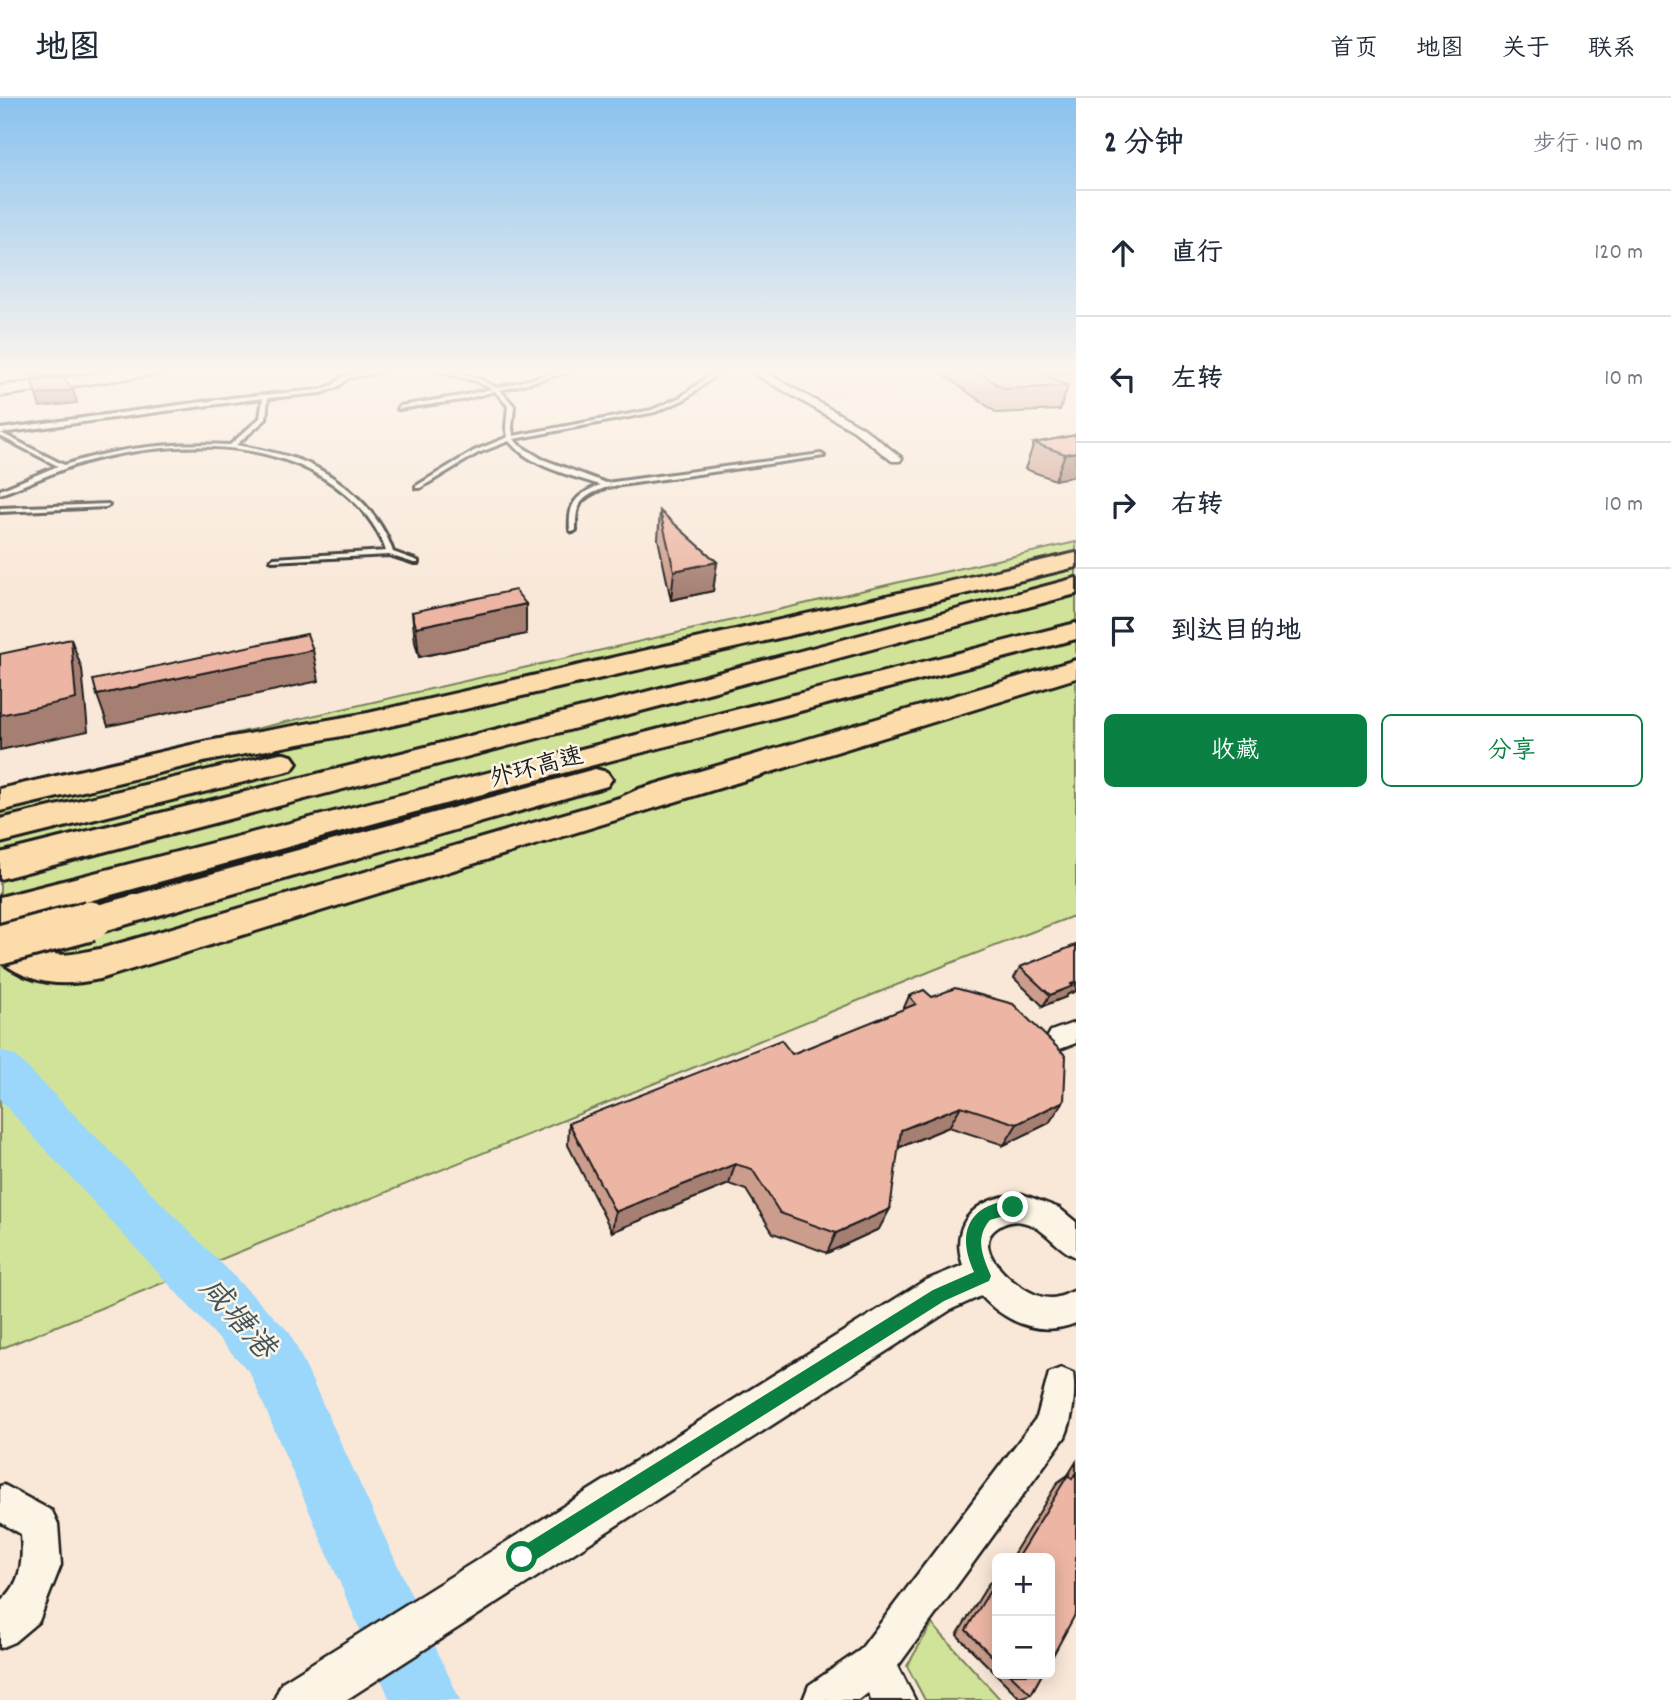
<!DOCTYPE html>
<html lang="zh">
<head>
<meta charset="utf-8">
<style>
  body { margin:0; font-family:Dekko,"LXGW WenKai TC",sans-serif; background:#f2f2f3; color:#1f2937 }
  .controls { position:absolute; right:21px; bottom:21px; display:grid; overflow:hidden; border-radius:10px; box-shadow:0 4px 18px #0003 }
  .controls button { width:63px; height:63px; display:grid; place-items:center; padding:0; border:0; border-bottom:2px solid #e0e1e3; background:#fff; color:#1f2937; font:35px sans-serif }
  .stop { position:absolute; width:21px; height:21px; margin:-16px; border:5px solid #0b8043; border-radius:50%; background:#fff }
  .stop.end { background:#0b8043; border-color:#fff; box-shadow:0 2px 7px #0008 }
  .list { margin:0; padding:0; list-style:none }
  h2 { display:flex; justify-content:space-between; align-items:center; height:91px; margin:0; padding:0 28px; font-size:30px }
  h2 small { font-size:23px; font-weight:400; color:#747a83 }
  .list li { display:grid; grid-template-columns:46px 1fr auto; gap:21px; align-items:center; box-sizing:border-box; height:126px; padding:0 28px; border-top:2px solid #e0e1e3 }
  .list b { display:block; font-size:26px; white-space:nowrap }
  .list em { font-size:23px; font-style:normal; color:#747a83 }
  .actions { display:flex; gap:14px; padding:21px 28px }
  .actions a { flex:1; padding:16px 0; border:2px solid #0b8043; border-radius:10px; text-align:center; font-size:24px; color:#0b8043 }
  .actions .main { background:#0b8043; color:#fff }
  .icon { flex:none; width:38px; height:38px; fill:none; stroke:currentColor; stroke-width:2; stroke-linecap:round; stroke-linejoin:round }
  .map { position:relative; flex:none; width:1076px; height:1602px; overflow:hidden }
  header { display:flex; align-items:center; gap:42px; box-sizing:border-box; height:98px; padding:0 35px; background:#fff; border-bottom:2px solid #e0e1e3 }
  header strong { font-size:33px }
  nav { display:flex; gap:38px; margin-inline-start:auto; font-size:24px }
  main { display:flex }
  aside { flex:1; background:#fff }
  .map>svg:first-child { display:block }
  .built { fill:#f5d9c8 }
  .green { fill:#d1e398; stroke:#76805a; stroke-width:2 }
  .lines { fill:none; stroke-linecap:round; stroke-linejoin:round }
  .river { fill:#9ad7fb; fill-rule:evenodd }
  .service-casing { stroke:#1c1c1c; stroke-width:6 }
  .minor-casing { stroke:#1c1c1c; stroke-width:5 }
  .tertiary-casing { stroke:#1c1c1c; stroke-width:5 }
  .secondary-casing { stroke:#1c1c1c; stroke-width:5 }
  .motorway-casing { stroke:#1c1c1c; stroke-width:6 }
  .service { fill:#fcf5e5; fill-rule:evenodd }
  .minor { fill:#fcf5e5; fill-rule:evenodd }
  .tertiary { fill:#fcf5e5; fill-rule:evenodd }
  .secondary { fill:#fcf5e5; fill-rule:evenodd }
  .motorway { fill:#fddcac; fill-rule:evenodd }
  .motorway-bridge-casing { stroke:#1c1c1c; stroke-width:45; stroke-linecap:butt }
  .motorway-bridge { stroke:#fddcac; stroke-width:39 }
  .wall { fill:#cc9d8d; stroke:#1c1c1c; stroke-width:2 }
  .shaded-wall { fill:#a67f73; stroke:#1c1c1c; stroke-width:2 }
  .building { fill:#edb6a4; stroke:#1c1c1c; stroke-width:2 }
  .route { fill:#0b8043 }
  .labels { text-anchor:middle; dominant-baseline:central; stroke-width:5; stroke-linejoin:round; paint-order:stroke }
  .street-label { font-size:24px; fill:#1c1c1c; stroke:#fcf5e5 }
  .near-water-label { font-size:32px; font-style:italic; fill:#42545f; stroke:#fcf5e5 }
</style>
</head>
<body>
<header>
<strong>地图</strong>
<nav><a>首页</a><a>地图</a><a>关于</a><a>联系</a></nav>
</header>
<main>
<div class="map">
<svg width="1076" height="1602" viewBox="0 0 1076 1602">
  <rect width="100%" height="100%" fill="#f9e8d8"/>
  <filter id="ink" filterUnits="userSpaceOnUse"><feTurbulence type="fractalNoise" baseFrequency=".0143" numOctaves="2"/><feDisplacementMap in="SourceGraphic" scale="14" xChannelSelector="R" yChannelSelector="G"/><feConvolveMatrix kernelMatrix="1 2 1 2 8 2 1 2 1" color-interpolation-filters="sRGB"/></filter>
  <g filter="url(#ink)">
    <path class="built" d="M 773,272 L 912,272 L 938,285 L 823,301 Z"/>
    <path class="green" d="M 1076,444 L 1076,817 L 951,865 L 0,1251 L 0,689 Z
      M 932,1526 L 1001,1602 L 925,1602 L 907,1568 Z"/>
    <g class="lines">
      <path class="river" d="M 0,952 L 16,958 L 290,1235 L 460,1602 L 390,1602 L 250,1275 L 0,1002 Z"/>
      <defs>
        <path id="service" d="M 377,272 L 389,272 L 348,280 L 337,289 L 321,295 L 268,300 L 266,321 L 236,347 C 258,351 278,355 299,362 C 339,377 380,413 393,454 L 418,463 L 418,465 L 414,465 L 389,457 L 272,463 L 271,462 L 274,460 L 386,453 C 378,429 362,409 342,393 C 275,339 176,342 96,361 C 62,369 32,385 0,396 L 0,392 L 58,368 L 0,338 L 0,331 L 240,299 L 320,292 L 333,287 L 344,278 ZM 263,300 L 260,320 L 230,347 C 174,344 118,349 64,367 L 1,335 Z
          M 433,272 L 441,272 L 479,281 L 497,290 L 567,272 L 576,272 L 500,292 L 514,308 L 512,329 L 513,338 L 652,312 L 681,299 L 717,272 L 722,272 L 685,301 L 655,314 L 514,341 L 519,347 L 542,361 L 606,385 L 821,356 L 824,358 L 607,389 C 582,399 575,404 576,432 L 573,434 L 570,432 C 568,405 576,397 600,387 C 570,377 531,369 509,343 L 478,355 L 420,390 L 416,390 L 416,388 L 474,353 L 508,339 L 506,329 L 508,308 L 495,293 L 461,302 L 398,311 L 400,308 L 461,298 L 492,291 L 476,283 Z
          M 108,406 L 109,407 L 106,409 L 0,414 L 0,410 Z"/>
        <path id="minor" d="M 748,272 L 761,272 L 862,329 L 902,360 L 900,363 L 892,363 L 854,333 Z
          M 1076,924 L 1076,945 L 1060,951 L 1051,947 L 1047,940 L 1051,933 Z
          M 1022,1096 L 1059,1110 L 1076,1124 L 1076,1159 C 1056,1151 1044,1128 1022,1124 C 1014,1122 1004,1125 997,1130 C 965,1152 1026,1201 1051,1200 C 1060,1200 1068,1195 1076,1192 L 1076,1225 C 987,1262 894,1105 1022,1096 Z
          M 1061,1270 L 1073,1275 C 1076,1294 1073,1321 1065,1339 L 898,1568 L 915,1602 L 871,1602 L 868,1595 L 859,1602 L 803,1602 L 809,1587 L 860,1552 L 1037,1319 L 1049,1275 Z
          M 4,1387 L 52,1413 L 58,1426 L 61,1467 L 39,1523 L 14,1544 L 0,1550 L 0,1504 C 22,1486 23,1463 21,1436 L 0,1424 L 0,1388 Z"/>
        <path id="tertiary" d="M 983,1159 L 997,1165 L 1002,1178 L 997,1191 L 952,1211 L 346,1602 L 274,1602 L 282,1584 L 924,1183 Z"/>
        <path id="secondary" d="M 125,272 L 168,272 L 161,276 L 0,298 L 0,288 Z"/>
        <path id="motorway" d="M 1076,455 L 1076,469 L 836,527 L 368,633 L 208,663 L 0,713 L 0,691 L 208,643 L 368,615 Z
          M 1076,480 L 1076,496 L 660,608 L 0,781 L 0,755 L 638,596 Z
          M 1076,525 L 1076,541 L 452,704 L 1,827 C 20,832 31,849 50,855 C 65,860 85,853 100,851 L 619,700 L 639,691 L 1076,562 L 1076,580 L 100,881 C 62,889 32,887 0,863 L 0,799 Z
          M 280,655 L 292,658 L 297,665 L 292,672 L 0,745 L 0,721 Z
          M 595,671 L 607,674 L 612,681 L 607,688 L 90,837 L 76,833 L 70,823 L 76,813 L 90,809 Z"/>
      </defs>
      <use href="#service" class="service-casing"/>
      <use href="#minor" class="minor-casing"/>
      <use href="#tertiary" class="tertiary-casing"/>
      <use href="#secondary" class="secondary-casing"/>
      <use href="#motorway" class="motorway-casing"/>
      <use href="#service" class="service"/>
      <use href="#minor" class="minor"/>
      <use href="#tertiary" class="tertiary"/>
      <use href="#secondary" class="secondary"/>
      <use href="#motorway" class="motorway"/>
      <defs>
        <path id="motorway-bridge" d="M 0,847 L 90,823"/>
      </defs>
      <use href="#motorway-bridge" class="motorway-bridge-casing"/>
      <use href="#motorway-bridge" class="motorway-bridge"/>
    </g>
    <path class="wall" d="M 937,272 L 1076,272 L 1076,275 L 1043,276 L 1039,274 L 1068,288 L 1060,312 L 997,315 Z
      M 1076,337 L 1055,382 L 1025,371 L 1034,345 Z
      M 660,413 L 717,464 L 713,493 L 671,502 L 658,441 Z
      M 412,514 L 526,536 L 419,559 L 415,544 Z
      M 1076,847 L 1076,893 L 1068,896 L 1066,899 L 1043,908 L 1014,880 L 1020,869 Z
      M 909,898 L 932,899 L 1049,1025 L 1004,1047 L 949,1029 L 898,1050 L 879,1131 L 827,1155 L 773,1135 L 746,1092 L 729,1086 L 612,1134 L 568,1047 L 569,1025 L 792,956 L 903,912 Z
      M 1076,1364 L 1076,1515 L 1050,1460 L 1011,1460 L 1058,1384 L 1068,1377 Z
      M 997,1480 L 997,1576 L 1042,1576 L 1031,1596 L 1020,1600 L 957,1537 L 989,1485 Z"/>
    <path class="shaded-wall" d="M 35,272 L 55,272 L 57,278 L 32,281 L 29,273 Z
      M 73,292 L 77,305 L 40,309 L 36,297 Z
      M 1076,354 L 1076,378 L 1055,382 L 1065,356 Z
      M 717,464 L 713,493 L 671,502 L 674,473 Z
      M 526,506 L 526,536 L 419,559 L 416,529 Z
      M 71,541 L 82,571 L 88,633 L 0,652 L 0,617 Z
      M 313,552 L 319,583 L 108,628 L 97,597 Z
      M 1076,884 L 1076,893 L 1068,896 L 1066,899 L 1043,908 L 1050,897 Z
      M 1064,1003 L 1049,1025 L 1004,1047 L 1017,1026 Z
      M 961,1008 L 949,1029 L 890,1053 L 901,1032 Z
      M 735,1066 L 729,1086 L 612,1134 L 615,1114 Z
      M 890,1111 L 879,1131 L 827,1155 L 836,1135 Z"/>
    <path class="building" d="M 976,272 L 1035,272 L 1068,288 L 1004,291 Z
      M 63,279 L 73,292 L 36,297 L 32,283 Z
      M 1076,337 L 1076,354 L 1065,356 L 1034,345 Z
      M 660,413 L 717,464 L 674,473 Z
      M 515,492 L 526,506 L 416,529 L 412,514 Z
      M 307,536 L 313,552 L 97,597 L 93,582 Z
      M 71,541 L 76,601 L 0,617 L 0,556 Z
      M 1076,847 L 1076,884 L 1071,886 L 1073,888 L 1050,897 L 1020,869 Z
      M 955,890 L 1013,906 L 1066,958 L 1064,1003 L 1017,1026 L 961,1008 L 901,1032 L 890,1111 L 836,1135 L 780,1115 L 752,1071 L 735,1066 L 615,1114 L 569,1025 L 781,942 L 792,956 L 916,906 L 909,898 L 924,892 L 932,899 Z
      M 1076,1374 L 1076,1515 L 1050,1563 L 1050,1460 L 1017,1460 L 1068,1377 L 1072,1381 Z
      M 997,1481 L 997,1563 L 966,1532 Z
      M 1010,1576 L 1042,1576 L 1031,1596 Z"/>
  </g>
  <linearGradient id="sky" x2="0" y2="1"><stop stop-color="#89c2f0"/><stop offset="0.55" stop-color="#fcf5ed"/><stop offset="1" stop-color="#fcf5ed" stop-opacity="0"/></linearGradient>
  <rect width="1076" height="497" fill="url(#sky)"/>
  <path class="route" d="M 1013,1102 L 1018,1104 L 1020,1109 L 1018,1114 L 990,1122 C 974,1141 983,1158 991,1178 L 989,1183 L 944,1203 L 529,1466 L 522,1469 L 515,1466 L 512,1459 L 515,1453 L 933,1192 L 974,1174 C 956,1136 968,1106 1013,1102 Z"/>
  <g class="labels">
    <g class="street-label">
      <text transform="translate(537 671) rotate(-15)">外环高速</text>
    </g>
    <g class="near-water-label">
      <text transform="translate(235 1222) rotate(49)">咸塘港</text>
    </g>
  </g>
</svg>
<div class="controls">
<button>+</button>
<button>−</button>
</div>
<div class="stop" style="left:522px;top:1459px"></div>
<div class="stop end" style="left:1013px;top:1109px"></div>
</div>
<aside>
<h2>2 分钟<small>步行 · 140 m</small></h2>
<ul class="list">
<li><svg class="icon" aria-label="ahead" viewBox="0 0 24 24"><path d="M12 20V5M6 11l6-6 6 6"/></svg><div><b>直行</b></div><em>120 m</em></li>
<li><svg class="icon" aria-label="left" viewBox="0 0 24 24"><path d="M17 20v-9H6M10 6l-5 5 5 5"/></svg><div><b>左转</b></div><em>10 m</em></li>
<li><svg class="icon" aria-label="right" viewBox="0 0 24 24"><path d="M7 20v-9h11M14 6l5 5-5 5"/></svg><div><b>右转</b></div><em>10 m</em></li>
<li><svg class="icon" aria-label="arrive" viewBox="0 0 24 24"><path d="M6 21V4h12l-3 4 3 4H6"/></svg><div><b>到达目的地</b></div></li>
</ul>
<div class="actions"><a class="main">收藏</a><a>分享</a></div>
</aside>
</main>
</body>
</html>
